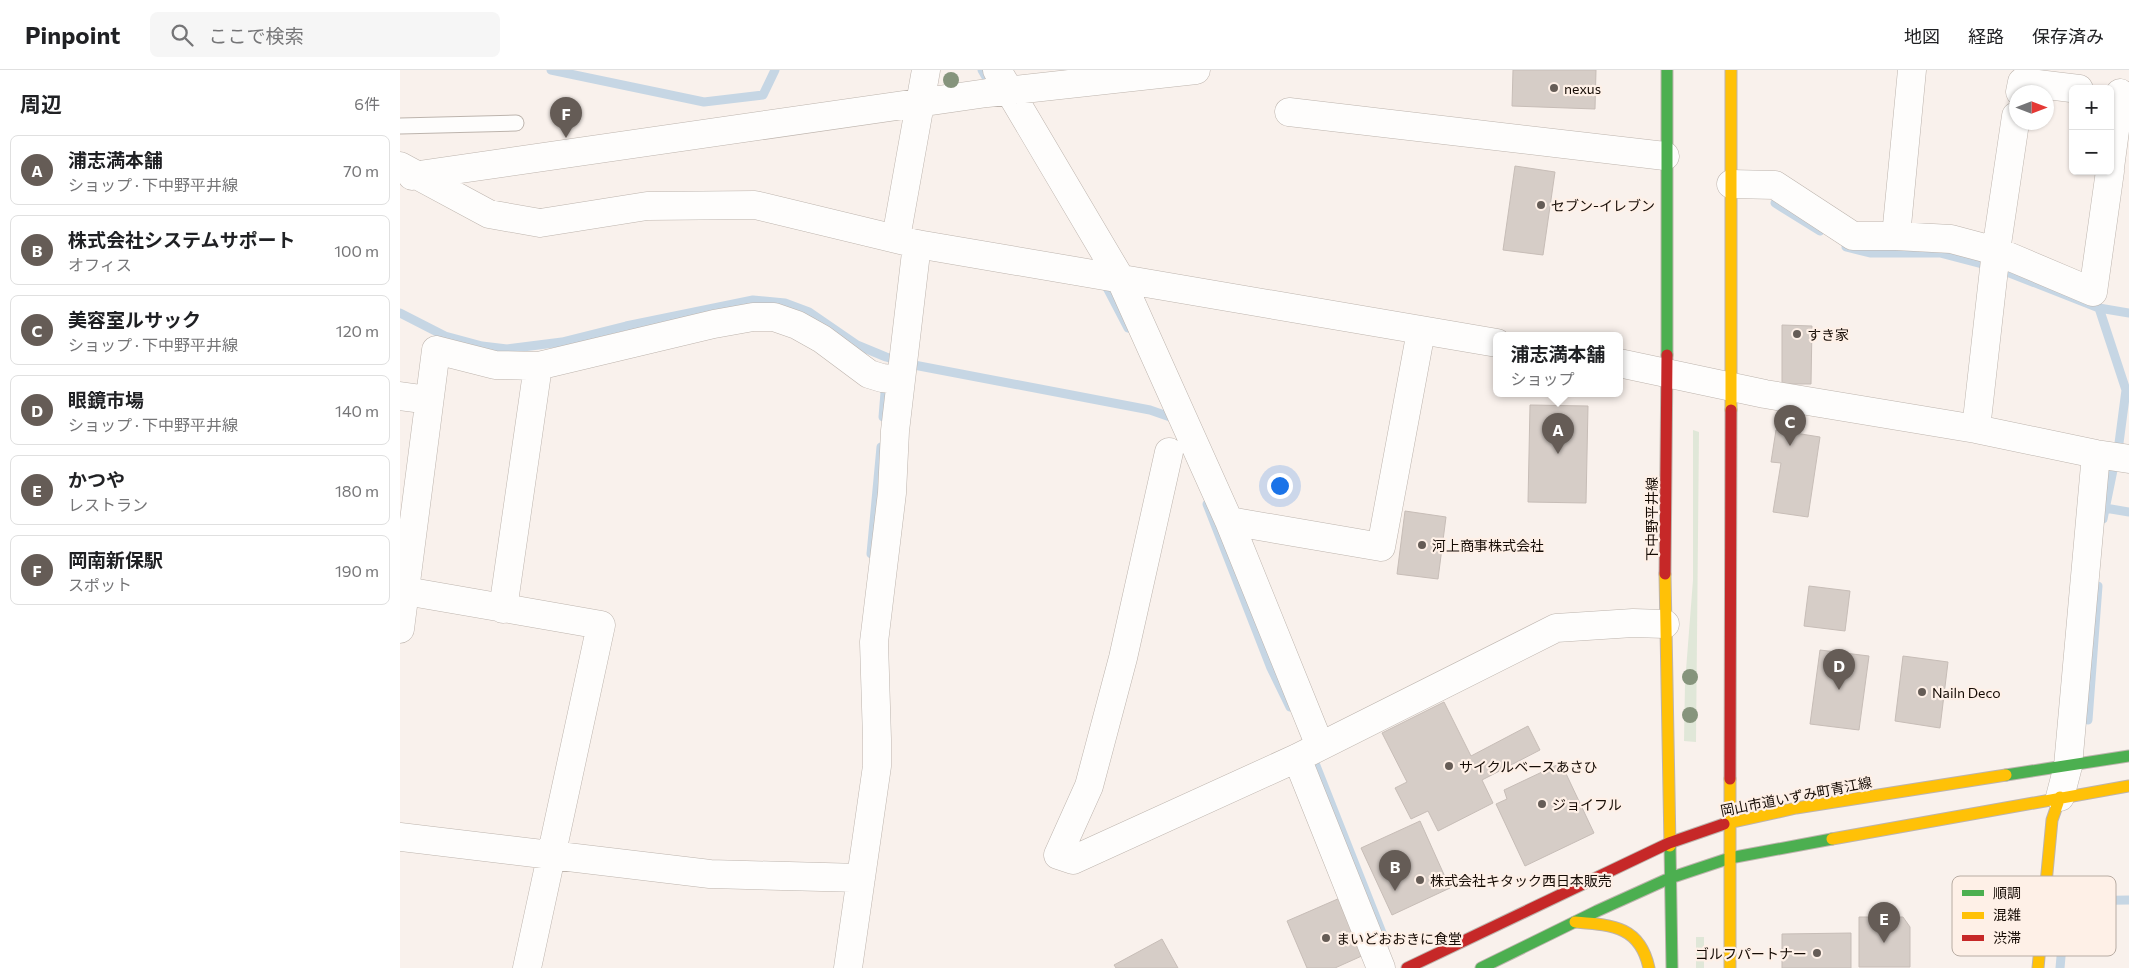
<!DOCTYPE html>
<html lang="ja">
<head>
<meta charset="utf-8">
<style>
  body { margin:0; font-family:Commissioner,"Noto Sans JP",sans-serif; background:#f6f6f6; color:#202124 }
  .controls { position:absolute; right:15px; top:15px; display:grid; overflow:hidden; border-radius:8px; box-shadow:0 1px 4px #0004 }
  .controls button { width:45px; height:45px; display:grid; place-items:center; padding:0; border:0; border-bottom:1px solid #e0e0e0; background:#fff; color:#202124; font:25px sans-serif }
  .compass { position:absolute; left:1609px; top:15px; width:45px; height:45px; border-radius:50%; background:#fff; box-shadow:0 1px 4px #0004; rotate:90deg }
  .you { position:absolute; left:879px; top:415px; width:18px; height:18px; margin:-12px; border:4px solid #fff; border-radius:50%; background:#1a73e8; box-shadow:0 0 0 8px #1a73e833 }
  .badge { display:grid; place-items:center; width:32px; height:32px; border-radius:50%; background:#655c56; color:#fff; font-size:16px; font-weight:700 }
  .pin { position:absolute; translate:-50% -41px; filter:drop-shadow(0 1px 2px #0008) }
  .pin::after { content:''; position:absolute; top:26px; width:18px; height:15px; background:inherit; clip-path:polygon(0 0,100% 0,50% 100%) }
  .popup { position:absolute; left:1093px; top:262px; width:130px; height:65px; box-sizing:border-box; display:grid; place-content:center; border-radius:8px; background:#fff; filter:drop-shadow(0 1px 4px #0005); font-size:16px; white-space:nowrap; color:#757577 }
  .popup b { font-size:19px; color:#202124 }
  .popup::after { content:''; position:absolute; left:50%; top:100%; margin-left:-10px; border:10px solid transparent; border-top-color:#fff }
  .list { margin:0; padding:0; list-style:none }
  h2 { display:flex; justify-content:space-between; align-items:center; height:65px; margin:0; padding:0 20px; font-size:21px }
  h2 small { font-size:16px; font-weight:400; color:#757577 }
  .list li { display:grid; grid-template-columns:32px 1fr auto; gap:15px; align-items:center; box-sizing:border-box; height:70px; margin:0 10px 10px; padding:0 10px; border:1px solid #e0e0e0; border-radius:8px }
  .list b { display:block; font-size:19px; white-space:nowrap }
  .list p { margin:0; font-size:16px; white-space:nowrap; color:#757577 }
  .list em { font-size:16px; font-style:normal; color:#757577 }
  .icon { flex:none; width:28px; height:28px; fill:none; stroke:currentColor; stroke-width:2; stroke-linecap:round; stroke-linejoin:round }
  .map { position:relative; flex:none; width:1729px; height:898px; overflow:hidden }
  header { display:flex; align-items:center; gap:30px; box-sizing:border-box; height:70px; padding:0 25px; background:#fff; border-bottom:1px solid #e0e0e0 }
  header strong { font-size:24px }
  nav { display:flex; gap:28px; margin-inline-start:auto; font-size:18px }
  .search { width:350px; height:45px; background:#f6f6f6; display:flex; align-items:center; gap:12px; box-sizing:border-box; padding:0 18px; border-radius:8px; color:#757577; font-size:19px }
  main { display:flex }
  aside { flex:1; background:#fff }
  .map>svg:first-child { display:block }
  .green { fill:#e0e7d8 }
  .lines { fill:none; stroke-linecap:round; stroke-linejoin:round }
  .stream { stroke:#c6d6e4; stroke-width:9 }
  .building { fill:#d6cdc7; stroke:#c7bdb7 }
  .lane-casing { stroke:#bdb4ad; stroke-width:17 }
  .street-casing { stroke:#bdb4ad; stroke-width:29 }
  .fast-casing { stroke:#bdb4ad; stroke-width:13 }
  .slow-casing { stroke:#bdb4ad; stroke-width:13 }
  .jam-casing { stroke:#bdb4ad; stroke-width:13 }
  .lane { stroke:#fefdfc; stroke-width:15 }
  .street { stroke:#fefdfc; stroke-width:28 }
  .fast { stroke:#4caf50; stroke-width:11 }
  .slow { stroke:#ffc107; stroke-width:11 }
  .jam { stroke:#c62828; stroke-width:11 }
  .tree { fill:#86947c }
  .poi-dot { fill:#655c56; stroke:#fef0e7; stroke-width:2 }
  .labels { text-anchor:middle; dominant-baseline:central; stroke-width:4.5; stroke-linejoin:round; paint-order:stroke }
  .poi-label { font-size:14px; fill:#160c05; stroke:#fef0e7; text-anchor:start }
  .street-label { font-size:14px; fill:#160c05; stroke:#fef0e7 }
  .key { fill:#fef0e7; stroke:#b8aca3; stroke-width:1 }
  .key-label { font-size:14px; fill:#160c05 }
</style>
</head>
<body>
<header>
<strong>Pinpoint</strong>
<div class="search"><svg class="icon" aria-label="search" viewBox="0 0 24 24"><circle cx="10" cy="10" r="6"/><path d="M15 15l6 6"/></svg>ここで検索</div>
<nav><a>地図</a><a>経路</a><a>保存済み</a></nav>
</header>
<main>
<aside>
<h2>周辺<small>6件</small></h2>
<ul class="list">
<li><span class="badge">A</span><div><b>浦志満本舗</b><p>ショップ · 下中野平井線</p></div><em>70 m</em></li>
<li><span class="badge">B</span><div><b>株式会社システムサポート</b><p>オフィス</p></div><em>100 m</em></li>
<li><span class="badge">C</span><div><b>美容室ルサック</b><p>ショップ · 下中野平井線</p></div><em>120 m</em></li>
<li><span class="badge">D</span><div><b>眼鏡市場</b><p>ショップ · 下中野平井線</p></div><em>140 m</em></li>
<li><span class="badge">E</span><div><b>かつや</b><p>レストラン</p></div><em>180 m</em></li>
<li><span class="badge">F</span><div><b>岡南新保駅</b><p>スポット</p></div><em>190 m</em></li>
</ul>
</aside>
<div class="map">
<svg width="1729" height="898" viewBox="0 0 1729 898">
  <rect width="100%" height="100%" fill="#f9f1ec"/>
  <path class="green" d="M 1293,360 L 1299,362 L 1296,672 L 1284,671 L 1285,613 L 1293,510 Z
    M 1296,867 L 1304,867 L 1304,898 L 1296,898 Z"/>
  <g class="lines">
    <path class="stream" d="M 151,0 L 304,32 L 363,25 L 375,0
      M 582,0 L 590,14
      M 1375,133 L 1420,161
      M 1446,177 L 1470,183 L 1540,183 L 1586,195
      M 1607,202 L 1699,238 L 1729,243
      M 704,212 L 728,258
      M 1699,238 L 1726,320 L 1719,373
      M 0,243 L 45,266 L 82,276 L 107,279 L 162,272 L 226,256 L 353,230 L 385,233 L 409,242 L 457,275 L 486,287 L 514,295 L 750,340 L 773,348
      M 483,347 L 486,310
      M 807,434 L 871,598 L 890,637
      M 1705,438 L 1729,442
      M 1703,449 L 1713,400
      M 471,484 L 481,377
      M 1688,650 L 1698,516
      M 911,683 L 986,873
      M 1660,898 L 1666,831 L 1729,830"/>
  </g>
  <path class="building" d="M 1113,0 L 1196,0 L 1195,39 L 1112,36 Z
    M 1115,96 L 1155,102 L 1143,185 L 1103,180 Z
    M 1382,255 L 1412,256 L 1411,314 L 1382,314 Z
    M 1130,335 L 1188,336 L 1186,433 L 1128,432 Z
    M 1376,360 L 1420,367 L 1408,447 L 1373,442 L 1381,393 L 1371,392 Z
    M 1005,441 L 1046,447 L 1038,509 L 997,504 Z
    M 1409,516 L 1450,521 L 1445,561 L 1404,556 Z
    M 1420,580 L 1469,586 L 1459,660 L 1410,654 Z
    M 1503,586 L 1548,592 L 1540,658 L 1495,651 Z
    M 1044,632 L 1071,686 L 1128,656 L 1140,680 L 1082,710 L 1093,733 L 1038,761 L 1028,741 L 1011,749 L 995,718 L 1007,712 L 982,663 Z
    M 1161,693 L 1194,763 L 1125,796 L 1096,734 L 1107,729 L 1104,720 Z
    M 1020,751 L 1050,818 L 992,845 L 961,778 Z
    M 940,828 L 964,885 L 935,898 L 907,898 L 887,851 Z
    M 1459,847 L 1503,847 L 1510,857 L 1510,897 L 1459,897 Z
    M 1451,863 L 1451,898 L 1382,898 L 1382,864 Z
    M 762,869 L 778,898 L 716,898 L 714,895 Z"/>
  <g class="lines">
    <defs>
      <path id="lane" d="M 0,56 L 116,53"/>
      <path id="street" d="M 597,0 L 720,208 L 829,451 L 920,676
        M 1620,22 L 1622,12 L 1679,19
        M 889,42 L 1265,86
        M 0,96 L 89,144 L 140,153 L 247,136 L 355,135 L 517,174 L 1097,273
        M 1710,98 L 1720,23
        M 12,106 L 587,23 L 796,0
        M 1331,114 L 1375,115 L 1453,166 L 1496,166 L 1551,169 L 1596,181 L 1693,222 L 1710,101
        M 1496,166 L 1512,0
        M 496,168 L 526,0
        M 1219,293 L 1365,324 L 1576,359 L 1696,384 L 1729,389
        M 0,326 L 29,330
        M 1576,359 L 1596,181 L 1616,46
        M 769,382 L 723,588 L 689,716 L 658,785 L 673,790 L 897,688 L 1156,558 L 1233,553 L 1265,554
        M 829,451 L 981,477 L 1021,261
        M 0,520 L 201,555 L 127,898
        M 103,539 L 138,296 L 314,254 L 353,247 L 374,247 L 397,255 L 422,269 L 469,304 L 482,308 L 501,310
        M 0,559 L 36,280 L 95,295 L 138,296
        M 897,688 L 981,898
        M 1660,727 L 1668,696 L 1696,384
        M 0,767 L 310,804 L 461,808
        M 448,898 L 477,696 L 477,669 L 474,572 L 492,423 L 495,361 L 517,174"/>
      <path id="fast" d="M 1267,0 L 1267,285
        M 1606,705 L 1729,686
        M 1270,776 L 1272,898
        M 1081,898 L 1197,841 L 1270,808 L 1330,788 L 1432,769"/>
      <path id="slow" d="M 1331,340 L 1331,0
        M 1265,504 L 1270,776
        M 1324,754 L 1396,738 L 1606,705
        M 1432,769 L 1729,716
        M 1175,852 C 1212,855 1240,856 1249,898
        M 1330,898 L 1330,709
        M 1638,898 L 1652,750 L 1660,727"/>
      <path id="jam" d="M 1265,504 L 1267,285
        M 1330,709 L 1331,340
        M 1007,898 L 1269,773 L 1324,754"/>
    </defs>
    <use href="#lane" class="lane-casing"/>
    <use href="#street" class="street-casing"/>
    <use href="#fast" class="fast-casing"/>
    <use href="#slow" class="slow-casing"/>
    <use href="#jam" class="jam-casing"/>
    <use href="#lane" class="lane"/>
    <use href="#street" class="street"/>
    <use href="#fast" class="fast"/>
    <use href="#slow" class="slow"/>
    <use href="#jam" class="jam"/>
  </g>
  <g class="tree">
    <circle cx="551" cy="10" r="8"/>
    <circle cx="1290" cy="607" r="8"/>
    <circle cx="1290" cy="645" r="8"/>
  </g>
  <g class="poi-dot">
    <circle cx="1154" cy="18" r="5"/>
    <circle cx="1141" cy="135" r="5"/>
    <circle cx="1397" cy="264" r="5"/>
    <circle cx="1022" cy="475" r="5"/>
    <circle cx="1522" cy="622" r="5"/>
    <circle cx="1049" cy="696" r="5"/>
    <circle cx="1142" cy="734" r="5"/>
    <circle cx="1020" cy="810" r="5"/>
    <circle cx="926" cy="868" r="5"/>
    <circle cx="1417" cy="883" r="5"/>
  </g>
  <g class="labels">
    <g class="poi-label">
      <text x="1164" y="18">nexus</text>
      <text x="1151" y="135">セブン-イレブン</text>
      <text x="1407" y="264">すき家</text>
      <text x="1032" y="475">河上商事株式会社</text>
      <text x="1532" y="622">Nailn Deco</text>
      <text x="1059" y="696">サイクルベースあさひ</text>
      <text x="1152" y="734">ジョイフル</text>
      <text x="1030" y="810">株式会社キタック西日本販売</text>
      <text x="936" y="868">まいどおおきに食堂</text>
      <text x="1407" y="883" text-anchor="end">ゴルフパートナー</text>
    </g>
    <g class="street-label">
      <text transform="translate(1251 449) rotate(-90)">下中野平井線</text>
      <text transform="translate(1396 726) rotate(-11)">岡山市道いずみ町青江線</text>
    </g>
  </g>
  <rect x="1552" y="806" width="164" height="80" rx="8" class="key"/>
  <rect x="1562" y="820" width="22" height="6" fill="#4caf50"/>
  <rect x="1562" y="842" width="22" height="7" fill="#ffc107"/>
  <rect x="1562" y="865" width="22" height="6" fill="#c62828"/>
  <g class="key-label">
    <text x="1593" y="828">順調</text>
    <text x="1593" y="850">混雑</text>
    <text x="1593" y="873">渋滞</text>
  </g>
</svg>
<div class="controls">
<button>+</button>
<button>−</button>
</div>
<svg class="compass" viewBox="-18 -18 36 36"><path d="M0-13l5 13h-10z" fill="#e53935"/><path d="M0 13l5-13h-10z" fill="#757577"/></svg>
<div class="you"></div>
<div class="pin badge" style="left:1158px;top:384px">A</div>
<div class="popup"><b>浦志満本舗</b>ショップ</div>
<div class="pin badge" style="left:995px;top:821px">B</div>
<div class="pin badge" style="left:1390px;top:376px">C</div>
<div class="pin badge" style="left:1439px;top:620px">D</div>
<div class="pin badge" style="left:1484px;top:873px">E</div>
<div class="pin badge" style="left:166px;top:68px">F</div>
</div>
</main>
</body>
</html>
